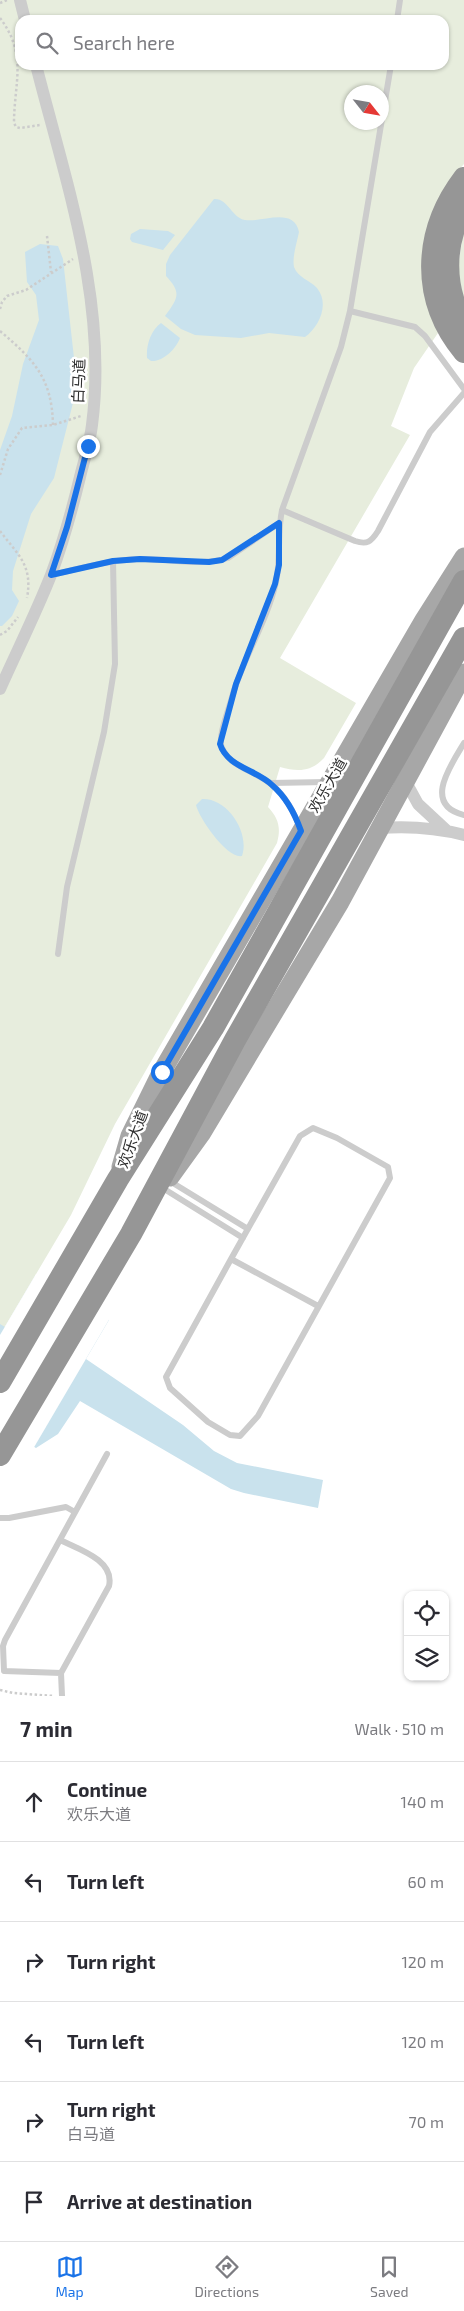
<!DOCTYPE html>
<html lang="en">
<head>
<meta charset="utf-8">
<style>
  body { margin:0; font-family:"Exo 2","Noto Sans SC",sans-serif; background:#f7f7f7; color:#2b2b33 }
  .controls { position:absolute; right:15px; bottom:15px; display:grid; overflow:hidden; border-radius:10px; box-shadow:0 1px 4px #0004 }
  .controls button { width:45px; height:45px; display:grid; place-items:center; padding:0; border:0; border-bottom:1px solid #e1e1e2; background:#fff; color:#2b2b33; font:25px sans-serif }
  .compass { position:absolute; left:344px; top:85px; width:45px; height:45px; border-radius:50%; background:#fff; box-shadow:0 1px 4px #0004; rotate:121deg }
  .stop { position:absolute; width:15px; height:15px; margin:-11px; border:4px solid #1a73e8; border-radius:50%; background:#fff }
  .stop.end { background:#1a73e8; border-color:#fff; box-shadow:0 1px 5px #0008 }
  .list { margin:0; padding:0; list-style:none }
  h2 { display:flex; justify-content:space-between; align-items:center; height:65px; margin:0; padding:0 20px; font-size:21px }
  h2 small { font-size:16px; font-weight:400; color:#7c7c81 }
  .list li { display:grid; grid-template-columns:32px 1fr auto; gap:15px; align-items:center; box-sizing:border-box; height:80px; padding:0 20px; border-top:1px solid #e1e1e2 }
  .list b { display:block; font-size:19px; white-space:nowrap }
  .list p { margin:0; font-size:16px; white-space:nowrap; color:#7c7c81 }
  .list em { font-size:16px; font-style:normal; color:#7c7c81 }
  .icon { flex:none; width:28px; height:28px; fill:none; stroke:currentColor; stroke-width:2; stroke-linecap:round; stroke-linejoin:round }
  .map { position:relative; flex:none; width:464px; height:1696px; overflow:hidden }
  .search { position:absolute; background:#fff; box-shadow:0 1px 4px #0004; left:15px; right:15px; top:15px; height:55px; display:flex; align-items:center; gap:12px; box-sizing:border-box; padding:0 18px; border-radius:15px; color:#7c7c81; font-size:19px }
  .sheet { height:545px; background:#fff }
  nav { display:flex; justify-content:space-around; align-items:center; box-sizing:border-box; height:70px; border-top:1px solid #e1e1e2; background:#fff; font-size:14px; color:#7c7c81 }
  nav a { display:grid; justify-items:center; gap:2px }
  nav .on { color:#1a73e8 }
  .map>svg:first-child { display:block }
  .green { fill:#e7eddd; fill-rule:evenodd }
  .water { fill:#c9e2ed }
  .pier { fill:#fff }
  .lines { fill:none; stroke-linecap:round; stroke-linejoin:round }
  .path { stroke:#ccc; stroke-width:2.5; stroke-dasharray:2.5 2.5; stroke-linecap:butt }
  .lane { stroke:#ccc; stroke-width:6 }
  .street { stroke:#ccc; stroke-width:12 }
  .primary { stroke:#a7a7a7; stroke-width:19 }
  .highway { stroke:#969696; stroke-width:22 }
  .route { stroke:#1a73e8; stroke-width:6 }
  .labels { text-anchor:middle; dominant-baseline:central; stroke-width:5; stroke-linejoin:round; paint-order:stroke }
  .street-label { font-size:15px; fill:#2f2f2f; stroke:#fff }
</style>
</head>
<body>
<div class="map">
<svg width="464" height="1696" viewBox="0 0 464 1696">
  <rect width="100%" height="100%" fill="#fff"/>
  <path class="green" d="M 0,0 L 464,0 L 464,164 L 456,173 L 438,333 L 414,368 L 391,426 L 410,435 L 280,658 L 356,703 L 324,758 C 311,772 298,772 280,767 L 268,807 C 279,819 281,828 277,843 L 115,1124 L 71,1215 L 0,1335 ZM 20,20 L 444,20 L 444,65 L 20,65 ZM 352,92 L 382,92 L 382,122 L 352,122 Z
    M 464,226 L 464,305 L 457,275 Z"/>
  <path class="water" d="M 214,199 C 228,198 232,218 245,220 C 261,223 294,206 299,232 C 297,242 292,257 294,267 C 298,278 310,280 317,288 C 330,304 319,327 305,337 L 269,333 L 241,338 L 195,335 L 181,329 L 165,316 C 178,298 182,293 166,276 L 166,264 L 170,255 Z
    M 140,229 L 168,231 L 175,235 L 163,250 L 132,242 L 130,239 L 131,234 Z
    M 40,244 L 58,246 L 63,259 L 74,358 L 75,395 L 54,478 L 31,514 L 13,571 L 12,590 L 19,601 L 12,616 L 2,626 L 0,626 L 0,450 L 12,416 L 23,364 L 39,320 L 36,295 L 27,282 L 25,252 Z
    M 161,323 L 180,338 C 176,349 163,362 151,361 L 147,358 C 146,345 151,330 161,323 Z
    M 202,799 C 228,798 250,833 242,856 C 227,859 199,818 196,805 Z
    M 35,1276 L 109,1320 L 86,1359 L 183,1425 L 214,1451 L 237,1463 L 323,1480 L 318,1508 L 244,1493 L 231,1489 L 80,1401 L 58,1434 L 36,1448 L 0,1427 L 0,1324 L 5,1327 Z"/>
  <path class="pier" d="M 36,1274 L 110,1318 L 33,1449 L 0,1430 L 0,1335 Z"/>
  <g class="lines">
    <path class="path" d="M 0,3 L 7,0
      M 0,18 C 28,55 14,83 14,123 L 16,127 L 20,128 L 40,125
      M 47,236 L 51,272
      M 0,309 L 2,302 L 7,296 L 26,290 L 73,259
      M 0,331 C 34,360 52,378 53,425
      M 0,475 L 8,449 L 22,428 L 53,425 L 81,416
      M 0,531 C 18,555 33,565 27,598
      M 0,635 L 7,631 L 18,617
      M 0,1690 L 13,1693 L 54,1696"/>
    <path class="lane" d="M 397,20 L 400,0
      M 350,311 L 415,327 L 425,336 L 464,389
      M 282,510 L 355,541 C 367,545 371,542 378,531 L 430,432 L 464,393
      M 52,575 C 81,568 110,560 139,559 C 169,558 199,567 228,558 L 279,523
      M 464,743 C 451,765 422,805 464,815
      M 271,783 L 327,782
      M 300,828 C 294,812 285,795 271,784 C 256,771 231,768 222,748 C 217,738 229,709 232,697 C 243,658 267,622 276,582 C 281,559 277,534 282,510 L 341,347 L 350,311 L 391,65
      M 58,954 L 67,887 L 104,732 L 115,664 L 113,561
      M 168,1180 L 248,1229
      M 161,1187 L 243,1238
      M 231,1259 L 166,1377 L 170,1388 L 208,1422 L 230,1435 L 240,1436 L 258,1416 L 390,1178 L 388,1167 L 337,1138 L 313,1128 L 300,1136 L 231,1259 L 318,1306
      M 0,1518 L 9,1518 L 66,1507 L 75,1512
      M 60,1540 C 78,1549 115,1560 109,1586 L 61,1673 L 4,1671 L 3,1646 L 5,1640 L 107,1454
      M 61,1673 L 62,1696"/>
    <path class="street" d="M 20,0 L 25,20
      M 0,689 C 17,651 36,613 51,575 C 63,543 72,510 80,477 C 84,460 90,443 92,425 C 108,302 66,183 36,65
      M 406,782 L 418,804 L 446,830
      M 380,828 C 408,826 437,828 464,835"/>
    <path class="primary" d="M 121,1167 L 130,1136 L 161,1073 L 424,620 L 464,557
      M 170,1177 L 201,1134 L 340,902 L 464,673"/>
    <path class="highway" d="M 464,178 C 423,232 420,299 464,352
      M 464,207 C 443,243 443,288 464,324
      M 0,1382 L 118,1179 L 213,1028 L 464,581
      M 0,1455 L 131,1234 L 235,1040 L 464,638"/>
  </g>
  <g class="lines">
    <path class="route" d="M 88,446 L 67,527 L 51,575 L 113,561 L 140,559 L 209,562 L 222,560 L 279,523 L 279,565 L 275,584 L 236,684 L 220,744 C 227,767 257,770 272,785 C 286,797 295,814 301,831 L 162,1072"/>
  </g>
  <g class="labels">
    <g class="street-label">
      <text transform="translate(78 381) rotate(-88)">白马道</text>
      <text transform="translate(327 785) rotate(-60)">欢乐大道</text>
      <text transform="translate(132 1139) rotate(-70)">欢乐大道</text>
    </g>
  </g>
</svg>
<div class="controls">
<button><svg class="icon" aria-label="locate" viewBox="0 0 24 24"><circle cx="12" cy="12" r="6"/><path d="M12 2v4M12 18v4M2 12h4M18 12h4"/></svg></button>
<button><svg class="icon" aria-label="layers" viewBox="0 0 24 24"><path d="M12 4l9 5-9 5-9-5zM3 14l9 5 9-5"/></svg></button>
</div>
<svg class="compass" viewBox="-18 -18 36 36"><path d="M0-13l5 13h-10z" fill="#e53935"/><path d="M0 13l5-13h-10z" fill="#7c7c81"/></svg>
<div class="stop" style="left:162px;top:1072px"></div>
<div class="stop end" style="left:88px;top:446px"></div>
<div class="search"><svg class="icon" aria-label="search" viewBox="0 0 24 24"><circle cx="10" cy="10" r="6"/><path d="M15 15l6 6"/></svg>Search here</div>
</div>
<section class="sheet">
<h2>7 min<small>Walk · 510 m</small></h2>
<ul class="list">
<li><svg class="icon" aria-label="ahead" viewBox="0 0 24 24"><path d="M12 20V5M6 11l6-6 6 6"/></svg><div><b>Continue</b><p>欢乐大道</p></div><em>140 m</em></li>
<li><svg class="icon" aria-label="left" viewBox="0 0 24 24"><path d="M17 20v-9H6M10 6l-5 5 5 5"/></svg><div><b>Turn left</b></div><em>60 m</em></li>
<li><svg class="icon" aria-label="right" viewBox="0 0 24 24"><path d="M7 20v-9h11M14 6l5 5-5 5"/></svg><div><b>Turn right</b></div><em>120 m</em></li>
<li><svg class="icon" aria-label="left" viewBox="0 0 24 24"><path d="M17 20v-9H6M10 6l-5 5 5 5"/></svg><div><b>Turn left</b></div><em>120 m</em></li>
<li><svg class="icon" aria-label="right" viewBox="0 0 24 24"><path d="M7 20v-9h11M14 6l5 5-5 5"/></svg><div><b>Turn right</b><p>白马道</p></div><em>70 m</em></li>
<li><svg class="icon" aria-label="arrive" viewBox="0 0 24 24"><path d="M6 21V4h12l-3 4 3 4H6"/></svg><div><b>Arrive at destination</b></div></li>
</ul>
</section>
<nav>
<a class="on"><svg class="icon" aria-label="map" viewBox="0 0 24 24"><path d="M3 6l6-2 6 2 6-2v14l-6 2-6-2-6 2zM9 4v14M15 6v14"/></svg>Map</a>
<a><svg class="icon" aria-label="directions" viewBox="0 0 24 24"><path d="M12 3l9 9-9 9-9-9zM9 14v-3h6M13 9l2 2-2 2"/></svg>Directions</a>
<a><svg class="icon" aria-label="saved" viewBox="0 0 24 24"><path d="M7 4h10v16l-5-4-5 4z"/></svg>Saved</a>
</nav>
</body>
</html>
